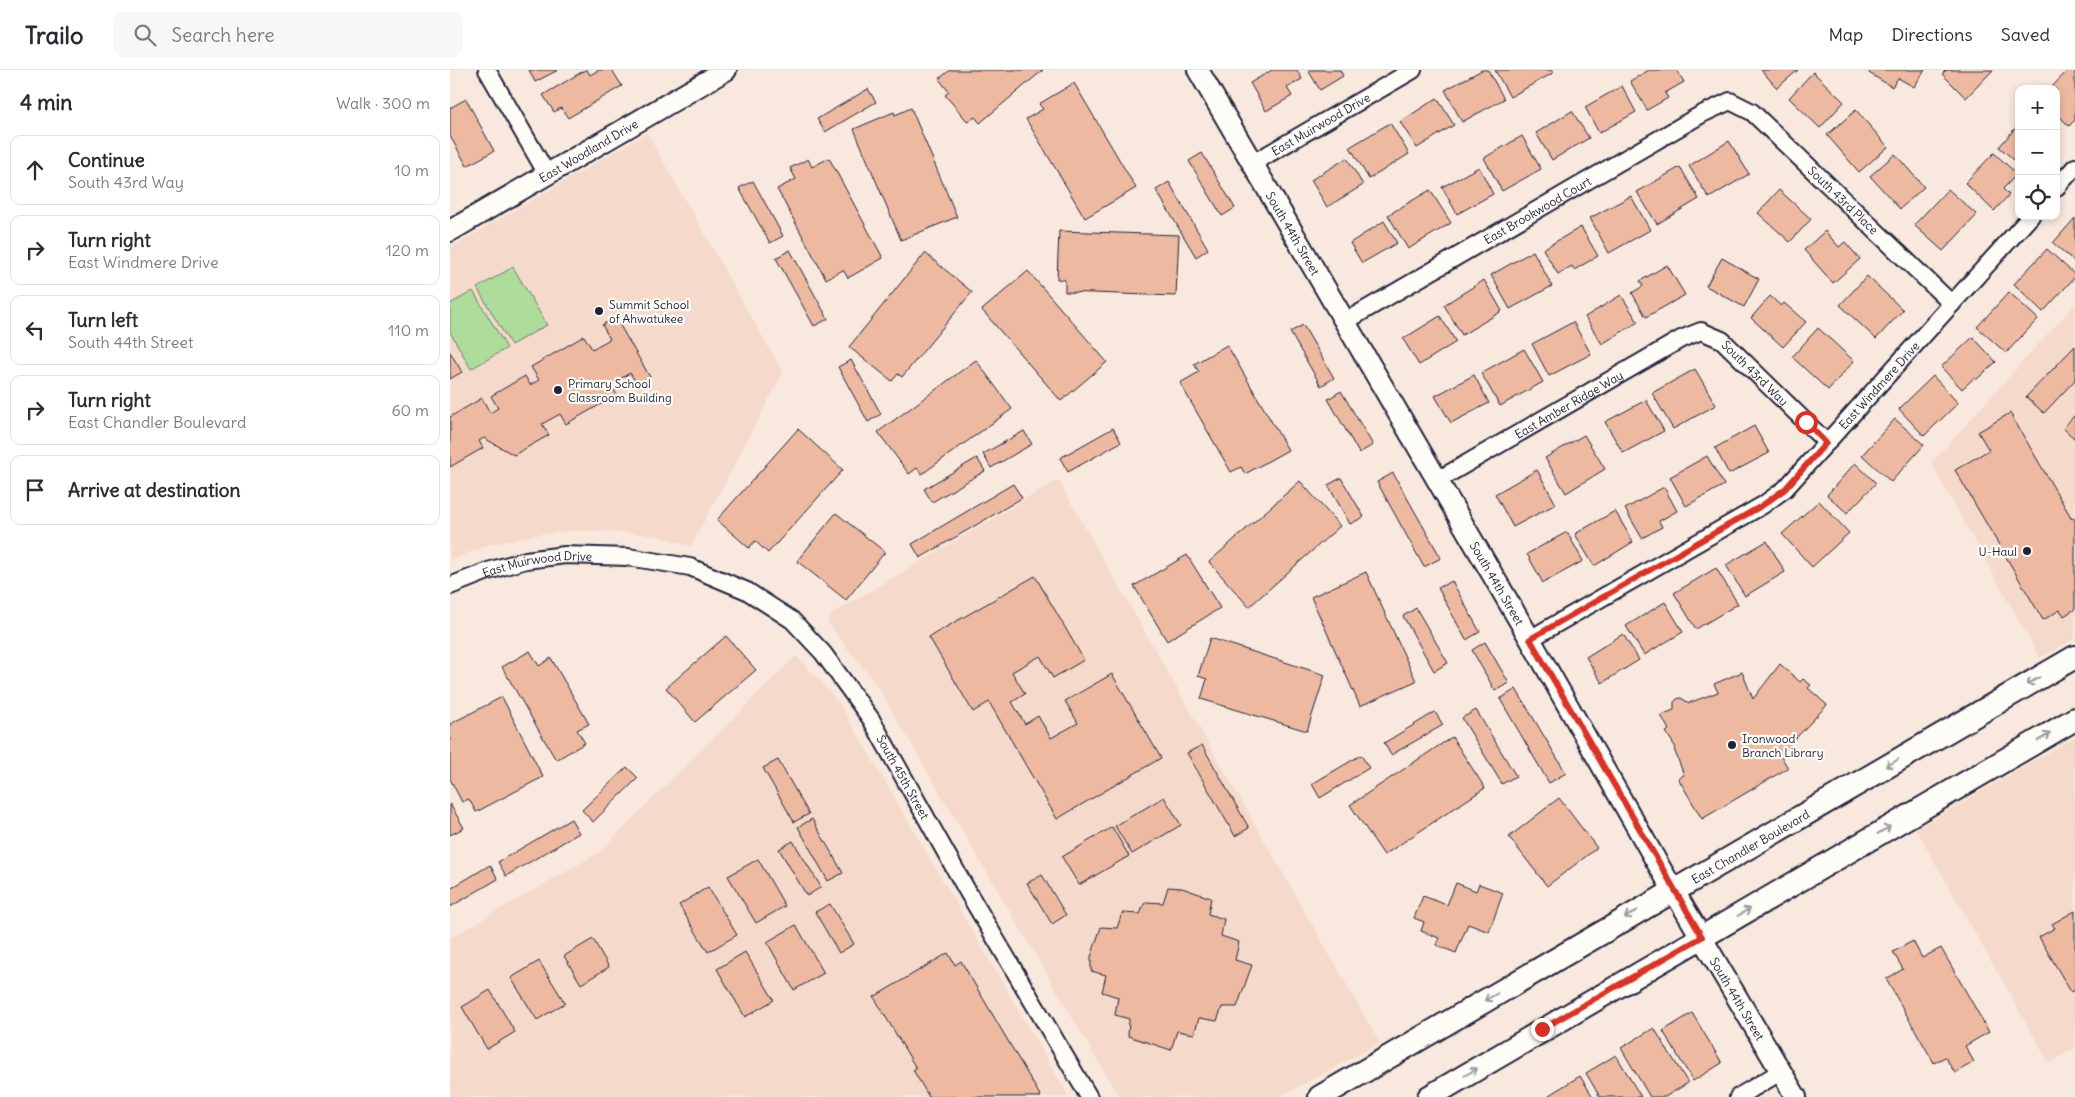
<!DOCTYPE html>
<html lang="en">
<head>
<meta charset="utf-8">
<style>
  body { margin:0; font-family:Delius,sans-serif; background:#f7f7f7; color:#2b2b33 }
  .controls { position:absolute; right:15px; top:15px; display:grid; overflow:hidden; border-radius:10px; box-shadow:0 2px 8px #0003 }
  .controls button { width:45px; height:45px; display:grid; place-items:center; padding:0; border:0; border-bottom:1px solid #e1e1e2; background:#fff; color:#2b2b33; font:25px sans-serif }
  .stop { position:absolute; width:15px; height:15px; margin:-11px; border:4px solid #d93025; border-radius:50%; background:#fff }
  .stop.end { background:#d93025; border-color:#fff; box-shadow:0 1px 5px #0008 }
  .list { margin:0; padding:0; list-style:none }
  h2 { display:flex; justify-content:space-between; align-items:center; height:65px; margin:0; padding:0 20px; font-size:21px }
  h2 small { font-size:16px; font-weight:400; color:#7c7c81 }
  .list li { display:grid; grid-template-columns:32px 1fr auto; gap:15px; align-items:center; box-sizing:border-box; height:70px; margin:0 10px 10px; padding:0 10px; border:1px solid #e1e1e2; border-radius:10px }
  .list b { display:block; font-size:19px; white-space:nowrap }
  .list p { margin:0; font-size:16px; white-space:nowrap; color:#7c7c81 }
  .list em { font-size:16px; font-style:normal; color:#7c7c81 }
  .icon { flex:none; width:28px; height:28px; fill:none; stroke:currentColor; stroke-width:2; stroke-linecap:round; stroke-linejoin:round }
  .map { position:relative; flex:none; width:1625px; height:1027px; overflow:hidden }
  header { display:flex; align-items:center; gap:30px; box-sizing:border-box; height:70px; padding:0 25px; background:#fff; border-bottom:1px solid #e1e1e2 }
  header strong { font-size:24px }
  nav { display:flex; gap:28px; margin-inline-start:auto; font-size:18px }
  .search { width:350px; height:45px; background:#f7f7f7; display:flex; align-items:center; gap:12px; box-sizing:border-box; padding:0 18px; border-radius:10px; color:#7c7c81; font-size:19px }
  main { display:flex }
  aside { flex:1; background:#fff }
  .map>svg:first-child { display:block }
  .built { fill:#f5dacb }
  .green { fill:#aedc9b; stroke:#687f6b }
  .building { fill:#eeb9a1; stroke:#22223b }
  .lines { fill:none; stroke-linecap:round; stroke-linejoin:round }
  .minor-casing { stroke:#22223b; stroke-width:20 }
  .tertiary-casing { stroke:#22223b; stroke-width:24 }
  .secondary-casing { stroke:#22223b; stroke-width:26 }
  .minor { stroke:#fdfcf7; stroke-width:16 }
  .tertiary { stroke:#fdfcf7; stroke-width:20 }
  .secondary { stroke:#fdfcf7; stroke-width:22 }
  .oneway { stroke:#9a9aa2 }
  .route { stroke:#d93025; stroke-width:6 }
  .poi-dot { fill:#22223b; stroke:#fdfcf7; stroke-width:2 }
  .labels { text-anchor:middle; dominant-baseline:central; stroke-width:4.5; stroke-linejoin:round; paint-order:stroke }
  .street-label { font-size:12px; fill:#22223b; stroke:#fdfcf7 }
  .poi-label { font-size:12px; fill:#22223b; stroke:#fdfcf7; text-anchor:start }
</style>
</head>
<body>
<header>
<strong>Trailo</strong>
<div class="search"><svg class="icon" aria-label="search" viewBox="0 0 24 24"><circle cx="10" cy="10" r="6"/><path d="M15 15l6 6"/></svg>Search here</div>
<nav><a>Map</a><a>Directions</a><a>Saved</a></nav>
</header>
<main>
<aside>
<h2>4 min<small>Walk · 300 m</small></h2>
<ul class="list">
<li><svg class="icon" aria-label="ahead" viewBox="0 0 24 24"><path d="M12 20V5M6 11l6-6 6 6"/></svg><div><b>Continue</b><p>South 43rd Way</p></div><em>10 m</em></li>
<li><svg class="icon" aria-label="right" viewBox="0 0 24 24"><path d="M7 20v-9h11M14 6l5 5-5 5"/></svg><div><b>Turn right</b><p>East Windmere Drive</p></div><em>120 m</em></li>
<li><svg class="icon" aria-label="left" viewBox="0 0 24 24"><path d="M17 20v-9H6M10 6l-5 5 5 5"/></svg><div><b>Turn left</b><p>South 44th Street</p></div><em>110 m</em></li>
<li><svg class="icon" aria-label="right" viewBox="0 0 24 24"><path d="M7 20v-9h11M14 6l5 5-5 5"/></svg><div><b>Turn right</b><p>East Chandler Boulevard</p></div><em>60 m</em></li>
<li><svg class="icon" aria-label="arrive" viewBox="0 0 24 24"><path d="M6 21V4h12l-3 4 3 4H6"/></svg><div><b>Arrive at destination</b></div></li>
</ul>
</aside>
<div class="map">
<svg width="1625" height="1027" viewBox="0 0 1625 1027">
  <rect width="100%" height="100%" fill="#f8e8dd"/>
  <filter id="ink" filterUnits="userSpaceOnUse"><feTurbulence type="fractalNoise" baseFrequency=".02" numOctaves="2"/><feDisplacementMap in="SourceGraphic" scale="10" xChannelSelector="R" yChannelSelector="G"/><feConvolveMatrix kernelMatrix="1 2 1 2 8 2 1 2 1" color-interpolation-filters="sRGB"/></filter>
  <g filter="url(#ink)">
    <path class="built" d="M 197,63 L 333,303 L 241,476 L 208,466 L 154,461 L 122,461 L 91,464 L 42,474 L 0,490 L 0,178 Z
      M 1625,234 L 1625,568 L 1590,588 L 1481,393 Z
      M 608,410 L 930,973 L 829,1027 L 669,1027 L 426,614 L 377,552 L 383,543 Z
      M 346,586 L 372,613 L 391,636 L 619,1027 L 0,1027 L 0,868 L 147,784 Z
      M 1625,667 L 1625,978 L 1599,993 L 1466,759 Z"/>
    <path class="green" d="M 63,197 L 97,255 L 61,275 L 27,218 Z
      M 23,221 L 57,278 L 21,299 L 0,262 L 0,234 Z"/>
    <path class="building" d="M 79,0 L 108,0 L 85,12 Z
      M 135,0 L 137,0 L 140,5 L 149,0 L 162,0 L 172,16 L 118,48 L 111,38 L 104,42 L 93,25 Z
      M 500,0 L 593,0 L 530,53 L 525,47 L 518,52 L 495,25 L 499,22 L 489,9 Z
      M 822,0 L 847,0 L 852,9 L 837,18 L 842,26 L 816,41 L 800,13 Z
      M 858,0 L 890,0 L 893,6 L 870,20 Z
      M 1032,0 L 1038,0 L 1054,29 L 1012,52 L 995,20 Z
      M 1045,0 L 1101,0 L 1103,3 L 1060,27 Z
      M 1199,0 L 1227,0 L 1234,12 L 1215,23 L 1218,28 L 1197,40 L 1180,11 Z
      M 1311,0 L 1348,0 L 1327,18 Z
      M 1420,0 L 1475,0 L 1464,17 L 1448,8 L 1442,17 L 1419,3 Z
      M 1496,0 L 1543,0 L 1516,28 L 1492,4 Z
      M 1618,0 L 1625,0 L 1625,50 L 1619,56 L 1606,43 L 1606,19 L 1600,19 Z
      M 1363,2 L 1394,32 L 1370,58 L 1339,28 Z
      M 624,13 L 686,118 L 635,148 L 576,49 L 593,39 L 589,34 Z
      M 1172,16 L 1186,42 L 1149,63 L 1135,37 Z
      M 418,19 L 426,32 L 375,62 L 367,49 Z
      M 987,28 L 1004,55 L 967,78 L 950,52 Z
      M 16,29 L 44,81 L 17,96 L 0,66 L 0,38 Z
      M 461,38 L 507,147 L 451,170 L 404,59 L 444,42 L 445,45 Z
      M 1406,40 L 1438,77 L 1409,102 L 1377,65 Z
      M 1122,41 L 1139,68 L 1102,90 L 1086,63 Z
      M 940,53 L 959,84 L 919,109 L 900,77 Z
      M 1569,54 L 1569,94 L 1549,77 Z
      M 1072,66 L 1091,99 L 1052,121 L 1034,88 Z
      M 1279,71 L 1299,104 L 1259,128 L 1239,96 Z
      M 752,83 L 785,138 L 772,146 L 739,91 Z
      M 1544,83 L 1567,104 L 1553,119 L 1559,125 L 1544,141 L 1515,113 Z
      M 1445,84 L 1474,117 L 1450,139 L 1420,106 Z
      M 379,88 L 433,188 L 398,208 L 393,200 L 376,209 L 327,119 L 346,109 L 340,98 L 358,89 L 362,97 Z
      M 897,88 L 913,115 L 877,137 L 861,110 Z
      M 1029,97 L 1043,124 L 1007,144 L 992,117 Z
      M 1230,97 L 1249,129 L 1207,154 L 1187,122 Z
      M 303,111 L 333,166 L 320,173 L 289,118 Z
      M 719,112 L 758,179 L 746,187 L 706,120 Z
      M 1498,119 L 1527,145 L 1493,181 L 1464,155 Z
      M 980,120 L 1001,153 L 958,179 L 938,145 Z
      M 1329,120 L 1361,149 L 1340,172 L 1308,143 Z
      M 1181,126 L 1200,160 L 1159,183 L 1140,148 Z
      M 1625,148 L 1625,192 L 1603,173 Z
      M 934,151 L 947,173 L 912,193 L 900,173 Z
      M 1131,157 L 1148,186 L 1124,200 L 1122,196 L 1108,204 L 1093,179 Z
      M 609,161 L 729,165 L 726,226 L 615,222 L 615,210 L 607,209 Z
      M 1375,161 L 1389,177 L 1395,172 L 1410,189 L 1383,213 L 1354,180 Z
      M 1597,179 L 1625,205 L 1625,207 L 1593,242 L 1564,214 Z
      M 340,180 L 378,249 L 364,256 L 326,188 Z
      M 1083,181 L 1102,216 L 1060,239 L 1041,205 Z
      M 475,183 L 522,222 L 452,307 L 448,304 L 442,311 L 399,277 Z
      M 1272,188 L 1309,209 L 1294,237 L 1256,216 Z
      M 1217,195 L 1235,225 L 1196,247 L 1182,223 L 1193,216 L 1190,211 Z
      M 578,201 L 657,292 L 611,331 L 532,240 Z
      M 1417,206 L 1453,240 L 1426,269 L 1390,235 Z
      M 1034,210 L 1052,241 L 1012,265 L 994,235 Z
      M 1559,222 L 1588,249 L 1556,283 L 1527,257 Z
      M 1171,225 L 1188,252 L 1152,274 L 1135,247 Z
      M 1320,226 L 1331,236 L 1334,233 L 1356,252 L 1333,277 L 1301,248 Z
      M 990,246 L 1006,272 L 969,295 L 953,269 Z
      M 165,247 L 200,307 L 187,314 L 180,303 L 161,314 L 167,325 L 116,354 L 110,344 L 92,354 L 99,365 L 64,385 L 34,368 L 29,371 L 33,378 L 0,397 L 0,347 L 32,328 L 40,343 L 48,338 L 41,326 L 75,306 L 80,315 L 89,310 L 81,297 L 134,266 L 142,279 L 160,269 L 152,255 Z
      M 1123,252 L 1141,284 L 1099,306 L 1082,274 Z
      M 853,255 L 884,308 L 871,316 L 840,262 Z
      M 1368,258 L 1404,291 L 1378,320 L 1342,287 Z
      M 1523,267 L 1546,292 L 1526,310 L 1524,308 L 1512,319 L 1491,297 Z
      M 777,275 L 838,380 L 795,404 L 791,397 L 781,402 L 730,313 L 749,302 L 744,294 Z
      M 1625,276 L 1625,310 L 1594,343 L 1576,327 Z
      M 1074,279 L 1093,312 L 1050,336 L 1031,303 Z
      M 0,282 L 12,302 L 0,309 Z
      M 401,290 L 431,344 L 418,352 L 388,297 Z
      M 526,290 L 562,339 L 472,404 L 467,398 L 459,404 L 428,362 Z
      M 1245,299 L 1266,335 L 1223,359 L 1202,323 Z
      M 1024,305 L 1039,333 L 1001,353 L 985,326 Z
      M 1483,306 L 1508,333 L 1474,366 L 1449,339 Z
      M 891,321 L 923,375 L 909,383 L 878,329 Z
      M 1196,330 L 1214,361 L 1173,383 L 1155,352 Z
      M 1560,343 L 1622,449 L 1625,447 L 1625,539 L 1614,546 L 1610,540 L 1593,550 L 1505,400 L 1539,380 L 1528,362 Z
      M 1625,345 L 1625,369 L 1613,358 Z
      M 1445,349 L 1474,375 L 1441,412 L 1412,385 Z
      M 1304,356 L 1319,383 L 1279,404 L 1265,378 Z
      M 663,358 L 671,372 L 618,402 L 610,388 Z
      M 348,359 L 393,400 L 318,483 L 305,471 L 299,478 L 267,450 Z
      M 574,361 L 582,374 L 541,398 L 533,384 Z
      M 1134,365 L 1155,399 L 1116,423 L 1095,388 Z
      M 1257,386 L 1274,415 L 1236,436 L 1220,407 Z
      M 527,388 L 535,401 L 482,432 L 474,419 Z
      M 1405,393 L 1426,413 L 1397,443 L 1377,425 Z
      M 1087,400 L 1106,434 L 1063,457 L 1045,424 Z
      M 943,403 L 991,488 L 974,497 L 927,412 Z
      M 891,408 L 914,447 L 900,454 L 878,415 Z
      M 850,411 L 890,456 L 799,537 L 759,492 Z
      M 563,414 L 572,428 L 470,488 L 462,474 Z
      M 1214,417 L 1227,441 L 1209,451 L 1212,457 L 1192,468 L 1175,439 Z
      M 1369,431 L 1399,463 L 1362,497 L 1332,464 Z
      M 1165,441 L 1183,472 L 1144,496 L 1125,464 Z
      M 386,443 L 435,482 L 396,530 L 347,491 Z
      M 1117,462 L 1133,491 L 1093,513 L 1077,484 Z
      M 1317,471 L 1335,502 L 1295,526 L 1276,495 Z
      M 737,485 L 770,538 L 717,571 L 684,516 Z
      M 1266,498 L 1288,534 L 1246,559 L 1224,523 Z
      M 916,502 L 966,611 L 910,636 L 861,527 Z
      M 585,506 L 634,590 L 603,608 L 590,586 L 562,602 L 575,624 L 562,632 L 575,654 L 588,646 L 601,668 L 628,653 L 615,631 L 662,604 L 711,688 L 607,749 L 539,632 L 523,642 L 479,567 Z
      M 1002,511 L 1030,562 L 1016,570 L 988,518 Z
      M 1215,532 L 1233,562 L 1194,585 L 1176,556 Z
      M 966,538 L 998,593 L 984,601 L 953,546 Z
      M 1173,564 L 1189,590 L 1152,613 L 1136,587 Z
      M 276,566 L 306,600 L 245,652 L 216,618 Z
      M 760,568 L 875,605 L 857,661 L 751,629 L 757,609 L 748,606 Z
      M 1035,572 L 1059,613 L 1045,621 L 1022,580 Z
      M 80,581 L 89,596 L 101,588 L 139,654 L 127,660 L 135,673 L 106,690 L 52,597 Z
      M 1330,594 L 1350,612 L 1353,609 L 1361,615 L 1358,618 L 1377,635 L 1330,685 L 1338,698 L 1252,749 L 1228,708 L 1234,705 L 1224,679 L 1226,678 L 1216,662 L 1219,660 L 1211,645 L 1224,640 L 1224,632 L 1227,629 L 1231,628 L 1239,633 L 1268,622 L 1264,614 L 1292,602 L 1303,629 Z
      M 1066,619 L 1116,703 L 1099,713 L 1050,629 Z
      M 52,627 L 93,707 L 26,742 L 19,729 L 12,732 L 0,709 L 0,654 Z
      M 1026,640 L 1066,706 L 1052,714 L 1012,648 Z
      M 985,642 L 993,655 L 941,685 L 934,673 Z
      M 1002,667 L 1035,718 L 934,785 L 900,735 Z
      M 752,675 L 799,758 L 785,766 L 737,683 Z
      M 911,685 L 919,698 L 870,728 L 862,714 Z
      M 328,690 L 359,744 L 344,752 L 313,698 Z
      M 177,697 L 188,708 L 143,752 L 132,740 Z
      M 714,727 L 731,755 L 682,784 L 665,756 Z
      M 1109,728 L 1147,778 L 1097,816 L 1059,767 Z
      M 0,734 L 14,758 L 0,765 Z
      M 121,749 L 129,763 L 56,806 L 48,792 Z
      M 362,749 L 393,803 L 378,811 L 348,757 Z
      M 662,757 L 679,786 L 629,815 L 612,787 Z
      M 343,771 L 371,817 L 357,826 L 329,779 Z
      M 308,789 L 335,836 L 306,853 L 278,806 Z
      M 40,795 L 48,809 L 0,837 L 0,819 Z
      M 592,805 L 616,845 L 602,854 L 577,813 Z
      M 1006,813 L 1026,821 L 1029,814 L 1053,823 L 1039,862 L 1018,854 L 1006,883 L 986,875 L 989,868 L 971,861 L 974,852 L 964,848 L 973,826 L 997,835 Z
      M 258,817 L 287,865 L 258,882 L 229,835 Z
      M 718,817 L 732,818 L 761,828 L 758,844 L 774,849 L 771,866 L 789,872 L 785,890 L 802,895 L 787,937 L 772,937 L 767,951 L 749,948 L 744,964 L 727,961 L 721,980 L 678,966 L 679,949 L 665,945 L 668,927 L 652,922 L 656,905 L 641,901 L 641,887 L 651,857 L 667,858 L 672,843 L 690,844 L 695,832 L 713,833 Z
      M 380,834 L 404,874 L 389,883 L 365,842 Z
      M 1625,841 L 1625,920 L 1621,922 L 1589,867 L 1605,858 L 1602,854 Z
      M 346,855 L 374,903 L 344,920 L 317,872 Z
      M 143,869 L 159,897 L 131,914 L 114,886 Z
      M 1463,871 L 1472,888 L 1491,878 L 1539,962 L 1515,976 L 1524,992 L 1505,1003 L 1495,987 L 1484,993 L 1436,909 L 1453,899 L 1443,882 Z
      M 295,882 L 324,930 L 295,947 L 267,899 Z
      M 498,883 L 505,895 L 511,891 L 591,1027 L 479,1027 L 463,1000 L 466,998 L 424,927 Z
      M 89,891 L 115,933 L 87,950 L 61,908 Z
      M 40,920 L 65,962 L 37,979 L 12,937 Z
      M 1242,943 L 1272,993 L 1243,1011 L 1213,961 Z
      M 1204,958 L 1238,1013 L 1215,1027 L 1200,1027 L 1171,978 Z
      M 1166,985 L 1191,1027 L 1150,1027 L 1136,1003 Z
      M 1130,1006 L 1143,1027 L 1101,1027 L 1099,1025 Z"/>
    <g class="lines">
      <defs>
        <g id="minor">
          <path d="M 37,0 L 97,104"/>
          <path id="s1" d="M 803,93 L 963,0"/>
          <path d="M 1606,118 L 1625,97"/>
          <path id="s2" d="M 896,251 L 1252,44 L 1280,31 L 1302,42 L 1502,234"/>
          <path id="s3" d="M 988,410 L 1231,269 L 1251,261 L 1272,270 L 1377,373"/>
          <path id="s4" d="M 0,516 L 38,501 L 76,490 L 115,485 L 178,487 L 240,497 L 297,521 L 342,550 L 373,583 L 421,649 L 519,824 L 639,1027"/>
          <path id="s5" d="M 1080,569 L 1313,435 L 1335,419 L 1581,146"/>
          <path d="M 1288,1027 L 1332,1001"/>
        </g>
        <g id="tertiary">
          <path id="s6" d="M 748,0 L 1080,569 L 1209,796 L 1346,1027"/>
          <path id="s7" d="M 0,161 L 276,0"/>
        </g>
        <g id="secondary">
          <path id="s8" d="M 870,1027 L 1625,587"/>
          <path d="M 979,1027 L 1625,649"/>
        </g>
      </defs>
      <use href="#minor" class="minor-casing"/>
      <use href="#tertiary" class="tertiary-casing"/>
      <use href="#secondary" class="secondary-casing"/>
      <use href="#minor" class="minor"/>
      <use href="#tertiary" class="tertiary"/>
      <use href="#secondary" class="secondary"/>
    </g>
    <defs><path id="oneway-shaft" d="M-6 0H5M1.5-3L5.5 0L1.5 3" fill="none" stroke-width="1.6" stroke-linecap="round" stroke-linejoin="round" transform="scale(1.25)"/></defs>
    <g class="oneway">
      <use href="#oneway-shaft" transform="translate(1583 611) rotate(150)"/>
      <use href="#oneway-shaft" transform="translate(1594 667) rotate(-31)"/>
      <use href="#oneway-shaft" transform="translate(1442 693) rotate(150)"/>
      <use href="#oneway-shaft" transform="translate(1434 760) rotate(-31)"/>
      <use href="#oneway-shaft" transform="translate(1294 842) rotate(-31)"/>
      <use href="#oneway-shaft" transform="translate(1181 844) rotate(150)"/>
      <use href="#oneway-shaft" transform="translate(1041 927) rotate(150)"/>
      <use href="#oneway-shaft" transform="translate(1021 1002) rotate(-30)"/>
    </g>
  </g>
  <g class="lines" filter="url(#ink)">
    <path class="route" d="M 1092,959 L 1252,867 L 1080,569 L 1313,435 L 1335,419 L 1376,373 L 1356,352"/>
  </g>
  <g class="poi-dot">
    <circle cx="149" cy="241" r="5"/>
    <circle cx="108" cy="320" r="5"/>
    <circle cx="1577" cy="481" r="5"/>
    <circle cx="1282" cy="675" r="5"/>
  </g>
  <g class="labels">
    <g class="street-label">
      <text stroke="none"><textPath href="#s1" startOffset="78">East Muirwood Drive</textPath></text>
      <text stroke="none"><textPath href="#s7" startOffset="160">East Woodland Drive</textPath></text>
      <text stroke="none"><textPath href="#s2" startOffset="594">South 43rd Place</textPath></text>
      <text stroke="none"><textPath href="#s2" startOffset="221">East Brookwood Court</textPath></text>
      <text stroke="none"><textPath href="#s6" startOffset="189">South 44th Street</textPath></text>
      <text stroke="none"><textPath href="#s3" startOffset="372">South 43rd Way</textPath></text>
      <text stroke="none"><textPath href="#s5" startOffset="436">East Windmere Drive</textPath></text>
      <text stroke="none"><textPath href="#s3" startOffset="151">East Amber Ridge Way</textPath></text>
      <text stroke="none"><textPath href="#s4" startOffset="91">East Muirwood Drive</textPath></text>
      <text stroke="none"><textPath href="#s6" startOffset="594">South 44th Street</textPath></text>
      <text stroke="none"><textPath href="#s4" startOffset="554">South 45th Street</textPath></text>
      <text stroke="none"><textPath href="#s8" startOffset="498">East Chandler Boulevard</textPath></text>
      <text stroke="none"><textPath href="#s6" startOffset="1074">South 44th Street</textPath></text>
    </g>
    <g class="poi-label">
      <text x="159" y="234">Summit School<tspan x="159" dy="14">of Ahwatukee</tspan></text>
      <text x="118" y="313">Primary School<tspan x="118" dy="14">Classroom Building</tspan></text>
      <text x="1567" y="481" text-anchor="end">U-Haul</text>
      <text x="1292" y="668">Ironwood<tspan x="1292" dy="14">Branch Library</tspan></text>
    </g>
  </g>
</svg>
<div class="controls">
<button>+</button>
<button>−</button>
<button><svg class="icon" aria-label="locate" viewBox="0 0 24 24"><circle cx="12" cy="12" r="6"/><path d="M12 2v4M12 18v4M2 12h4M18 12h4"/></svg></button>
</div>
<div class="stop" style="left:1356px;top:352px"></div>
<div class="stop end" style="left:1092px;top:959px"></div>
</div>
</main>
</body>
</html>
